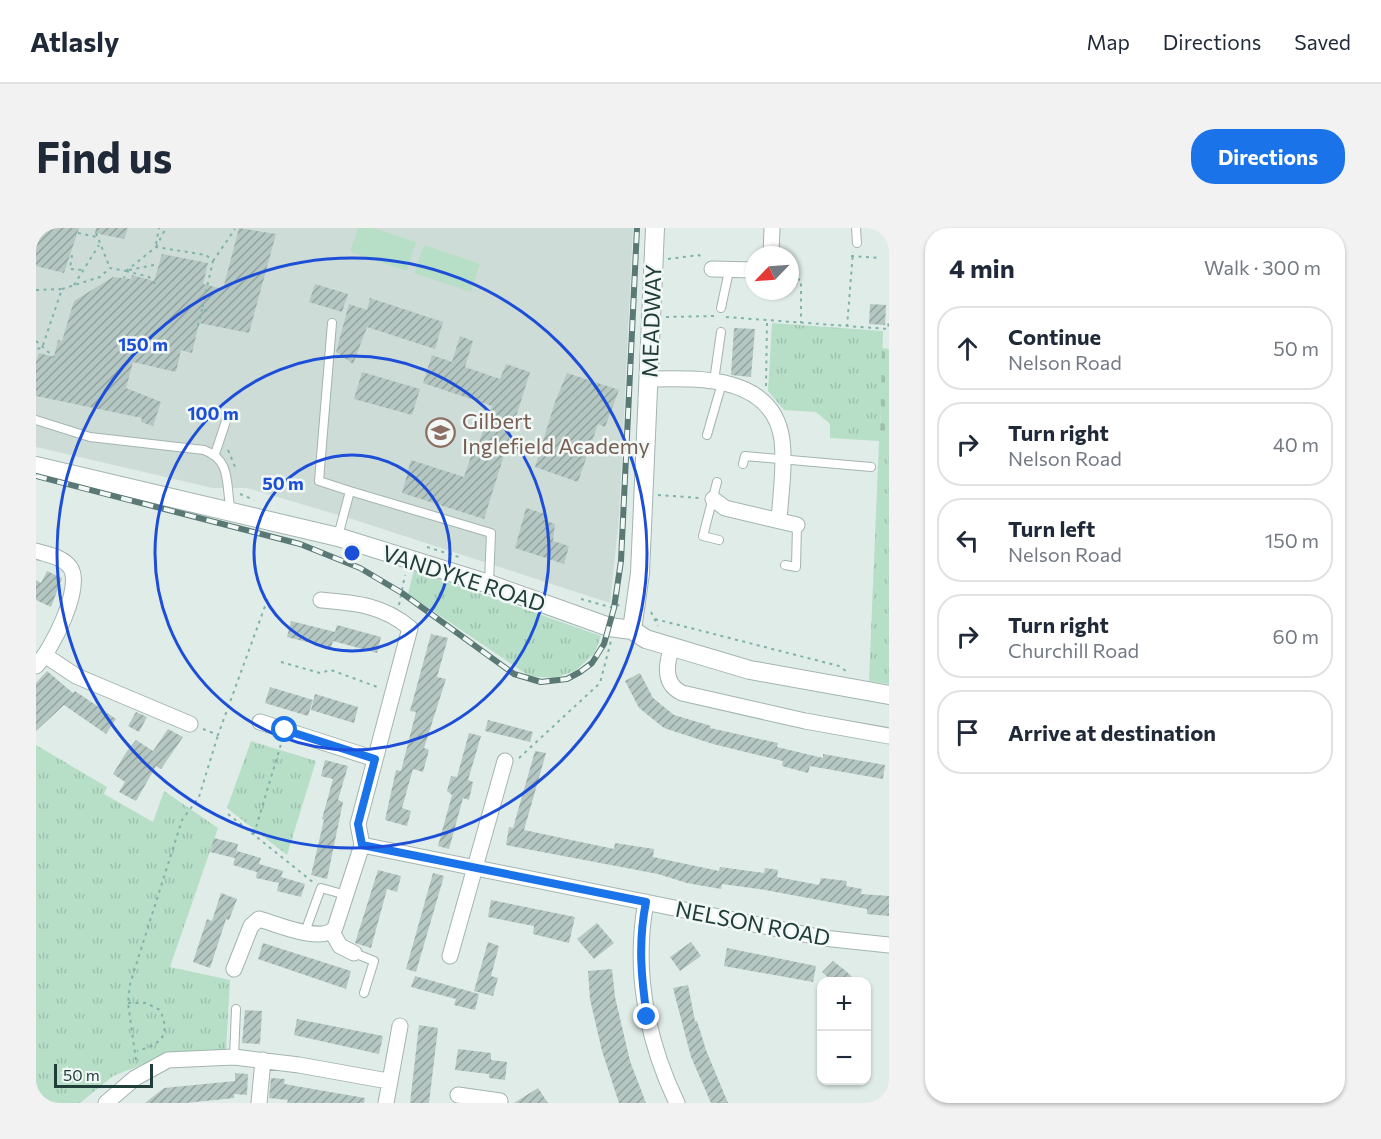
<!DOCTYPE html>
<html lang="en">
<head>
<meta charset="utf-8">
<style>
  body { margin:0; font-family:Commissioner,sans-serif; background:#f2f2f3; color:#1f2937 }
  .controls { position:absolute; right:18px; bottom:18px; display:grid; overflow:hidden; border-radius:12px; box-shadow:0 2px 4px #0004 }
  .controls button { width:54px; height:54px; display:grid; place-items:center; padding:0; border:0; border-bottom:2px solid #e0e1e3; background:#fff; color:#1f2937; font:30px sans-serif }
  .compass { position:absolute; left:709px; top:18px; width:54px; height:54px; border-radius:50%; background:#fff; box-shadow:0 2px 4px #0004; rotate:245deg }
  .scale { position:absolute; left:18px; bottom:15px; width:99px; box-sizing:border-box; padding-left:6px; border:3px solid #203d3a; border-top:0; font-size:16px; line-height:21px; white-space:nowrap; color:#203d3a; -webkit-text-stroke:4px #f1f8f6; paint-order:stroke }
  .stop { position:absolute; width:18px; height:18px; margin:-14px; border:4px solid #1a73e8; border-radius:50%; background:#fff }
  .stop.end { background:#1a73e8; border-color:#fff; box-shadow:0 2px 6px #0008 }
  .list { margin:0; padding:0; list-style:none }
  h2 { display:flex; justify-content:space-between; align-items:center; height:78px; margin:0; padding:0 24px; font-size:26px }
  h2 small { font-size:20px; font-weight:400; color:#747a83 }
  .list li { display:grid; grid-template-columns:39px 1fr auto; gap:18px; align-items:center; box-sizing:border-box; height:84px; margin:0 12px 12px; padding:0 12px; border:2px solid #e0e1e3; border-radius:24px }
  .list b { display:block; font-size:22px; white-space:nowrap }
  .list p { margin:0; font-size:20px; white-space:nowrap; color:#747a83 }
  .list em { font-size:20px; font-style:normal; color:#747a83 }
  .icon { flex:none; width:33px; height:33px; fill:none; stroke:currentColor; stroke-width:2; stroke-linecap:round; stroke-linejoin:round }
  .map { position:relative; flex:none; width:853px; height:875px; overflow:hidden; border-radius:24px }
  header { display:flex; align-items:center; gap:36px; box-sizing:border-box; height:84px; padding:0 30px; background:#fff; border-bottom:2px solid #e0e1e3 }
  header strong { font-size:28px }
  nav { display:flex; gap:33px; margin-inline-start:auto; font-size:21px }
  .intro { display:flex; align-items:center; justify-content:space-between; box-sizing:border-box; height:144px; padding:0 36px }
  h1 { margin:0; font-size:42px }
  .button { padding:15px 27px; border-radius:24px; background:#1a73e8; color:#fff; font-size:21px; font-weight:700 }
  main { display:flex; gap:36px; padding:0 36px }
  aside { flex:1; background:#fff; border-radius:24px; box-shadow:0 2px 4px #0004 }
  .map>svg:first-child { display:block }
  .built { fill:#cedcd8 }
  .grass { fill:url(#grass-tufts) }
  .cemetery { fill:url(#cemetery-stones) }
  .pitch { fill:#b7dfc8 }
  .building { fill:url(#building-hatch) }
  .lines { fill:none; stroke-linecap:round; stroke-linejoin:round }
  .service-casing { stroke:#a3b4b0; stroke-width:10 }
  .minor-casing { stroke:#a3b4b0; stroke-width:17 }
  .tertiary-casing { stroke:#a3b4b0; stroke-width:20 }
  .path { stroke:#7fb2a9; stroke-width:2; stroke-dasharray:3 4.5; stroke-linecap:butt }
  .service { stroke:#fff; stroke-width:8 }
  .minor { stroke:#fff; stroke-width:15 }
  .tertiary { stroke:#fff; stroke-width:18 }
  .rail-casing { stroke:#5a7975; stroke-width:6 }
  .rail { stroke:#f1f8f6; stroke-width:4; stroke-dasharray:11; stroke-linecap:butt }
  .route { stroke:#1a73e8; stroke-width:8 }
  .ring { fill:none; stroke:#1d4ed8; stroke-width:3 }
  .labels { text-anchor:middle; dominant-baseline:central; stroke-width:5; stroke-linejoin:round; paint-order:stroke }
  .street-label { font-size:22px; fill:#203d3a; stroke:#f1f8f6 }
  .education-label { font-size:22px; fill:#785e54; stroke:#f1f8f6; text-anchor:start }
  .centre { fill:#1d4ed8; stroke:#f1f8f6; stroke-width:3 }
  .ring-label { font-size:18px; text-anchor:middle; font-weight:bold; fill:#1d4ed8; stroke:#f1f8f6; stroke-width:5; stroke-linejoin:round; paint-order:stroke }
</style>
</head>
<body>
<header>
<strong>Atlasly</strong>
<nav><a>Map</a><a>Directions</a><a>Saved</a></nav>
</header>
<div class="intro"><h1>Find us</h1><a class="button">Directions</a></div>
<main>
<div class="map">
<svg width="853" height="875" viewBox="0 0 853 875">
  <defs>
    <pattern id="grass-tufts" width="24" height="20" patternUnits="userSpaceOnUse" patternTransform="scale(1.5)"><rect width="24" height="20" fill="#b7dfc8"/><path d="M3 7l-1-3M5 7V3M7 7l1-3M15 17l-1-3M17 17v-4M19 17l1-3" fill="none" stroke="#9dc0ad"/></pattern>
    <pattern id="cemetery-stones" width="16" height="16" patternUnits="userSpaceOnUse" patternTransform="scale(1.5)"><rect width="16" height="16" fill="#b7dfc8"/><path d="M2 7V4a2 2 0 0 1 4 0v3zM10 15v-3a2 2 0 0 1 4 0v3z" fill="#9dc0ad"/></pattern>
    <pattern id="building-hatch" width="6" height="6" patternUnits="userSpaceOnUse" patternTransform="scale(1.5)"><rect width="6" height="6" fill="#b5c7c2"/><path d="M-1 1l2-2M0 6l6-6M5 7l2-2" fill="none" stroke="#93a39f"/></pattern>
  </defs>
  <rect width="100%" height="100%" fill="#e0ece8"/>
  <path class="built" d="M 0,0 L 597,0 L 583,290 L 574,375 L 319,292 L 211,260 L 177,260 L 0,219 Z"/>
  <path class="grass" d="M 736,95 L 847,103 L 844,207 L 853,209 L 853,456 L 833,453 L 843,213 L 794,210 L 794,196 L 780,184 L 748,182 L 732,163 Z
    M 378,342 L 565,408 L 559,425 L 539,443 L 518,450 L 493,448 L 372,366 Z
    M 215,513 L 280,533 L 251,627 L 191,580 Z
    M 0,517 L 71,559 L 68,566 L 117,594 L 128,563 L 182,600 L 134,739 L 194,752 L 190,823 L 133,826 L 77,848 L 44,875 L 0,875 Z"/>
  <path class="cemetery" d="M 846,120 L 853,121 L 853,209 L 844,208 Z"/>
  <path class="pitch" d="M 322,0 L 337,0 L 380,14 L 371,43 L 314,24 Z
    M 388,17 L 444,36 L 435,64 L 378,45 Z"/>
  <path class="building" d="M 0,0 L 43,0 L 28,45 L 0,38 Z
    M 60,0 L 92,0 L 88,11 L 59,5 Z
    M 203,0 L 240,6 L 213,105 L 163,95 L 156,125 L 145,122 L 140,144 L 97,134 L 90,160 L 125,174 L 117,198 L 105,194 L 106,190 L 0,168 L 0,133 L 3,125 L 18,129 L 22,112 L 26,113 L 38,73 L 77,49 L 95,51 L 96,47 L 118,53 L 126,26 L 172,35 L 167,56 L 187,61 Z
    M 279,56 L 312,66 L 306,84 L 273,74 Z
    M 334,70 L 407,94 L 399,121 L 331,99 L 317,136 L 300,124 L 313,76 L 331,82 Z
    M 834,76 L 850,77 L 849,97 L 833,96 Z
    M 698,100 L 719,101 L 715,149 L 695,147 Z
    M 424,108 L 437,113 L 429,139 L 464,151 L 470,136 L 494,144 L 448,291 L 366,265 L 375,232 L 428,249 L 437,222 L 440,223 L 456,178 L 387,155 L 396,127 L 416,134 Z
    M 326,144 L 384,161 L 376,187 L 318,171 Z
    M 531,145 L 583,162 L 569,199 L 562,196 L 542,254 L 499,239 L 519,174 Z
    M 490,280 L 509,286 L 508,292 L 519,296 L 517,313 L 533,318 L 528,336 L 479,320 Z
    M 11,343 L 26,350 L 15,379 L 0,372 L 0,352 L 5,355 Z
    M 255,393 L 299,404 L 301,397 L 345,409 L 341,425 L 297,413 L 295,420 L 251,409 Z
    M 395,406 L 412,410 L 401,449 L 410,451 L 388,520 L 393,522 L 387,544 L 377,541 L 366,580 L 375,583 L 371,598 L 349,592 L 360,542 L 365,543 L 380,484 L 374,483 Z
    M 11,443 L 37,465 L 39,463 L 80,491 L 70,506 L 28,477 L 0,503 L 0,455 Z
    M 604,445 L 617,470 L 638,487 L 675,498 L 674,500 L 742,515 L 741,519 L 787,530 L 787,526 L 849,537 L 847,551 L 774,538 L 772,545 L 746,538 L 747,533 L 677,516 L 628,500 L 603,480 L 589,453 Z
    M 234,459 L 277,472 L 272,488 L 229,475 Z
    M 279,466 L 322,479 L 318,495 L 275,482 Z
    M 100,484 L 111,489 L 103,504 L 92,498 Z
    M 452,492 L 497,504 L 494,514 L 449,503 Z
    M 132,501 L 147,509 L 125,541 L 120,538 L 100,573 L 83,564 L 89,554 L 77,546 L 91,523 L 100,512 L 117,523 Z
    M 433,505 L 445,508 L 432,552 L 437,554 L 433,572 L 427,570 L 413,621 L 402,618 L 416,567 L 411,563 L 415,548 L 421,549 Z
    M 499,523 L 510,525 L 488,602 L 578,621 L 579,615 L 618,621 L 617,629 L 683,643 L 684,639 L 728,645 L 729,640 L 742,642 L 741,649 L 783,657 L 785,650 L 811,653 L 810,658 L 826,661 L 825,666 L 853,668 L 853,688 L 831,686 L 831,681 L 729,662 L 686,656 L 685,661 L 651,655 L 622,646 L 470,617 L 473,599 L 477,600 Z
    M 289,532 L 312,538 L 302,572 L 307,574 L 291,651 L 275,647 L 288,592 L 286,591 L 297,551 L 285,548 Z
    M 178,610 L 202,616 L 199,630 L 174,624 Z
    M 201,623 L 225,630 L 223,636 L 247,643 L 245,649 L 269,656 L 265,669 L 241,663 L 243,655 L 220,650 L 221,644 L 197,637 Z
    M 342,642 L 365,648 L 361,664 L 351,661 L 335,720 L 319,715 Z
    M 397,645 L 408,648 L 380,744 L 370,741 Z
    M 185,665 L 201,671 L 193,692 L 190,691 L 174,740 L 157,734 L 171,691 L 176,693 Z
    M 455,672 L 539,689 L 533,715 L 497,706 L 498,698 L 452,689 Z
    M 561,695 L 578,715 L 558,731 L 541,711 Z
    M 452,714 L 463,718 L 455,748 L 462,750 L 457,768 L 438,763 Z
    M 655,714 L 665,728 L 644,743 L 634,729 Z
    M 227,715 L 315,743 L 310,761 L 222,731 Z
    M 691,720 L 780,738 L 777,754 L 688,738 Z
    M 797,733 L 810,743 L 820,753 L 796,753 L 786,744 Z
    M 576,741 L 579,769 L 594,833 L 610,875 L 583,875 L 566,823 L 554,771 L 552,743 Z
    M 379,748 L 443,766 L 439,782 L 418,777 L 420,771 L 375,759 Z
    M 652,757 L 659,793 L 661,793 L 670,822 L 692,875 L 675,875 L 655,829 L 637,760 Z
    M 209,782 L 226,783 L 224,816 L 206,815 Z
    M 261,791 L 347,808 L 343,826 L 258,807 Z
    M 383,797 L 402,800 L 393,875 L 374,875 Z
    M 422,821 L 455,825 L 455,832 L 471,834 L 469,852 L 453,850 L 453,846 L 419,842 Z
    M 199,845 L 212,846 L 211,867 L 198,866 L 198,870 L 150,875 L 109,875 L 128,860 L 199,853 Z
    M 235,850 L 249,851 L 248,856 L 329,870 L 328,875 L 251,875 L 252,872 L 233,870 Z
    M 502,860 L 512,875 L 478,875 Z"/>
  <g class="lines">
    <defs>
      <path id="service" d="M 820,0 L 821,15
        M 685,80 L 693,43
        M 296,95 L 283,253 L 314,263 L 302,308
        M 678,153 L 685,104
        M 0,192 L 54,209 L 168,222 C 197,233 189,257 195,283
        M 671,207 L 686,155
        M 179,226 L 192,187
        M 707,236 L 709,228 L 835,239
        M 681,254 L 667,308 L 683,312
        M 314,263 L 455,305 L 453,354
        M 749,337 L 760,339 L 761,297
        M 269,704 L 285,660 L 310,667
        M 318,725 L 338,733 L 328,765
        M 198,829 L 200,781"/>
      <path id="minor" d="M 735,27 L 736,0
        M 676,41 L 718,42
        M 613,151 C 663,150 737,147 746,212 C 749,237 745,265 743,291
        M 677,271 L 689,280 L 761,297
        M 0,323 C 12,327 25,328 34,339 C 48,359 15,423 0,438
        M 636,419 C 630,436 627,456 646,465 L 769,493 L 853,508
        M 10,428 L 40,448 L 154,496
        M 224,494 L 339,531
        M 326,617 L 787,710 L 853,717
        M 610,674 C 597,742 611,813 641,875
        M 296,704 L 304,718 L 318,725
        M 414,728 L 469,533
        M 198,741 L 215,698 L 223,691 C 241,696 286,716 299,700 L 326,617 L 322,596 L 374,400 C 347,377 320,375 285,372
        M 422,867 L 464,873
        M 70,875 L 99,850 L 132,832 L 198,829 L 263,837 L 352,853
        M 223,875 L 227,832
        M 350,875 L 364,798"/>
      <path id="tertiary" d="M 0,238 L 302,309 L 453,356 L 573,399 L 596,402 L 610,411 L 714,442 L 853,467
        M 596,402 L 604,345 L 619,0"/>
    </defs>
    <use href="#service" class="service-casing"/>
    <use href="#minor" class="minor-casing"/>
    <use href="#tertiary" class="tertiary-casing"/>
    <path class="path" d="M 42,5 L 61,9
      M 60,5 L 74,40
      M 120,16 L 123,0
      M 120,19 L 130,0
      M 36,27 L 34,41 L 47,42
      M 815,28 L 844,30
      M 632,31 L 663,27 L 667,31
      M 177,33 L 199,1
      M 93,42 L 118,37
      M 90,43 L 120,19 L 170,27 L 177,33 L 166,81 L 177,85
      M 90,43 L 113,49 L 121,58
      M 754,49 L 765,52 L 765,95
      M 38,57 L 63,17
      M 26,61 L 64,49 L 74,40 L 90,43 L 88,50
      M 0,62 L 26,61 L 6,120 L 0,121
      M 630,89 L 678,88
      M 690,89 L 852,101 L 853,91
      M 162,98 L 166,81
      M 811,99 L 817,24
      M 0,113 L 18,129
      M 730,158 L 731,93
      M 192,222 L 200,241
      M 204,266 L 218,272
      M 622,267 L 664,270
      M 391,319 L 423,329
      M 545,371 L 578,380 L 584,376
      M 363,377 L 369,347
      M 615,384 L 622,398
      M 619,391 L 803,438 L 810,443
      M 245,434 L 284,445 L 295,442 L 344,460
      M 167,501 L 182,507 L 232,370
      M 483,530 L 564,455 L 575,413
      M 192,586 L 278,655
      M 218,606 L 245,516
      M 92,775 L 110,775 L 124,782 C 135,807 126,816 101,823
      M 100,832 L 92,775 L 94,756 L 146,592 L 163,569 L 182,507"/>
    <use href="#service" class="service"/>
    <use href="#minor" class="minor"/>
    <use href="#tertiary" class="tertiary"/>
    <defs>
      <path id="rail" d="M 0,248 L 264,316 L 324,340 L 366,365 L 478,446 L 505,454 L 531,451 L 544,444 L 556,435 L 568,416 L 578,380 L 585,333 L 601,0"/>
    </defs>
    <use href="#rail" class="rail-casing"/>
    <use href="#rail" class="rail"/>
  </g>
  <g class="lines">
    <path class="route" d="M 249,502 L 339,531 L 322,596 L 326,617 L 610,674 C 602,714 605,749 611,789"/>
  </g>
  <g class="ring">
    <circle cx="316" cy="325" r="98"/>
    <circle cx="316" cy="325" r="197"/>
    <circle cx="316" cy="325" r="295"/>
  </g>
  <defs>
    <symbol id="school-ring" viewBox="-11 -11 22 22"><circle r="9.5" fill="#f1f8f6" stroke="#8d6e63" stroke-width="1.5"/><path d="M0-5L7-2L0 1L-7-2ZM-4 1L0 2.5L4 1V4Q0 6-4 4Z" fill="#8d6e63"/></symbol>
  </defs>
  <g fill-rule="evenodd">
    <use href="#school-ring" x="388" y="188" width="33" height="33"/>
  </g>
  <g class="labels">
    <g class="street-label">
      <text transform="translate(615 93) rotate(-88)">MEADWAY</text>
      <text transform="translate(428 350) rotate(18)">VANDYKE ROAD</text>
      <text transform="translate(717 695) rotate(11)">NELSON ROAD</text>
    </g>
    <g class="education-label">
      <text x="426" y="192">Gilbert<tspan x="426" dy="25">Inglefield Academy</tspan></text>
    </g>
  </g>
  <circle cx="316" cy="325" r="9" class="centre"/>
  <g class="ring-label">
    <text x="107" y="123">150 m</text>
    <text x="177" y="192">100 m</text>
    <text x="247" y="262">50 m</text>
  </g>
</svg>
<div class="controls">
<button>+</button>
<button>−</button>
</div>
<svg class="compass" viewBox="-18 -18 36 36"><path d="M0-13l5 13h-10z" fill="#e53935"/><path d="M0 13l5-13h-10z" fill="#747a83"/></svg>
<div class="scale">50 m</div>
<div class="stop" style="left:249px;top:502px"></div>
<div class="stop end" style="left:611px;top:789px"></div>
</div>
<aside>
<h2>4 min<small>Walk · 300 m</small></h2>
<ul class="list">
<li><svg class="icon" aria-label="ahead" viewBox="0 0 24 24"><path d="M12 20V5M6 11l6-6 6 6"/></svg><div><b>Continue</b><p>Nelson Road</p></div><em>50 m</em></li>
<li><svg class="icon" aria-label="right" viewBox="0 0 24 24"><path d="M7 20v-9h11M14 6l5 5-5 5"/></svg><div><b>Turn right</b><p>Nelson Road</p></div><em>40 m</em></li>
<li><svg class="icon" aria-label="left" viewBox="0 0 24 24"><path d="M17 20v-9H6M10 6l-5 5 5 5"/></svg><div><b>Turn left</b><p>Nelson Road</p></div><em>150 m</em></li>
<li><svg class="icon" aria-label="right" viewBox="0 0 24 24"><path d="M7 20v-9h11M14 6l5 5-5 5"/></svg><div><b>Turn right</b><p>Churchill Road</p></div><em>60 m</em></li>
<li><svg class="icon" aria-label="arrive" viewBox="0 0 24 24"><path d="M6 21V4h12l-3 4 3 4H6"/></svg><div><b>Arrive at destination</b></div></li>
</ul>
</aside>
</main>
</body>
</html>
